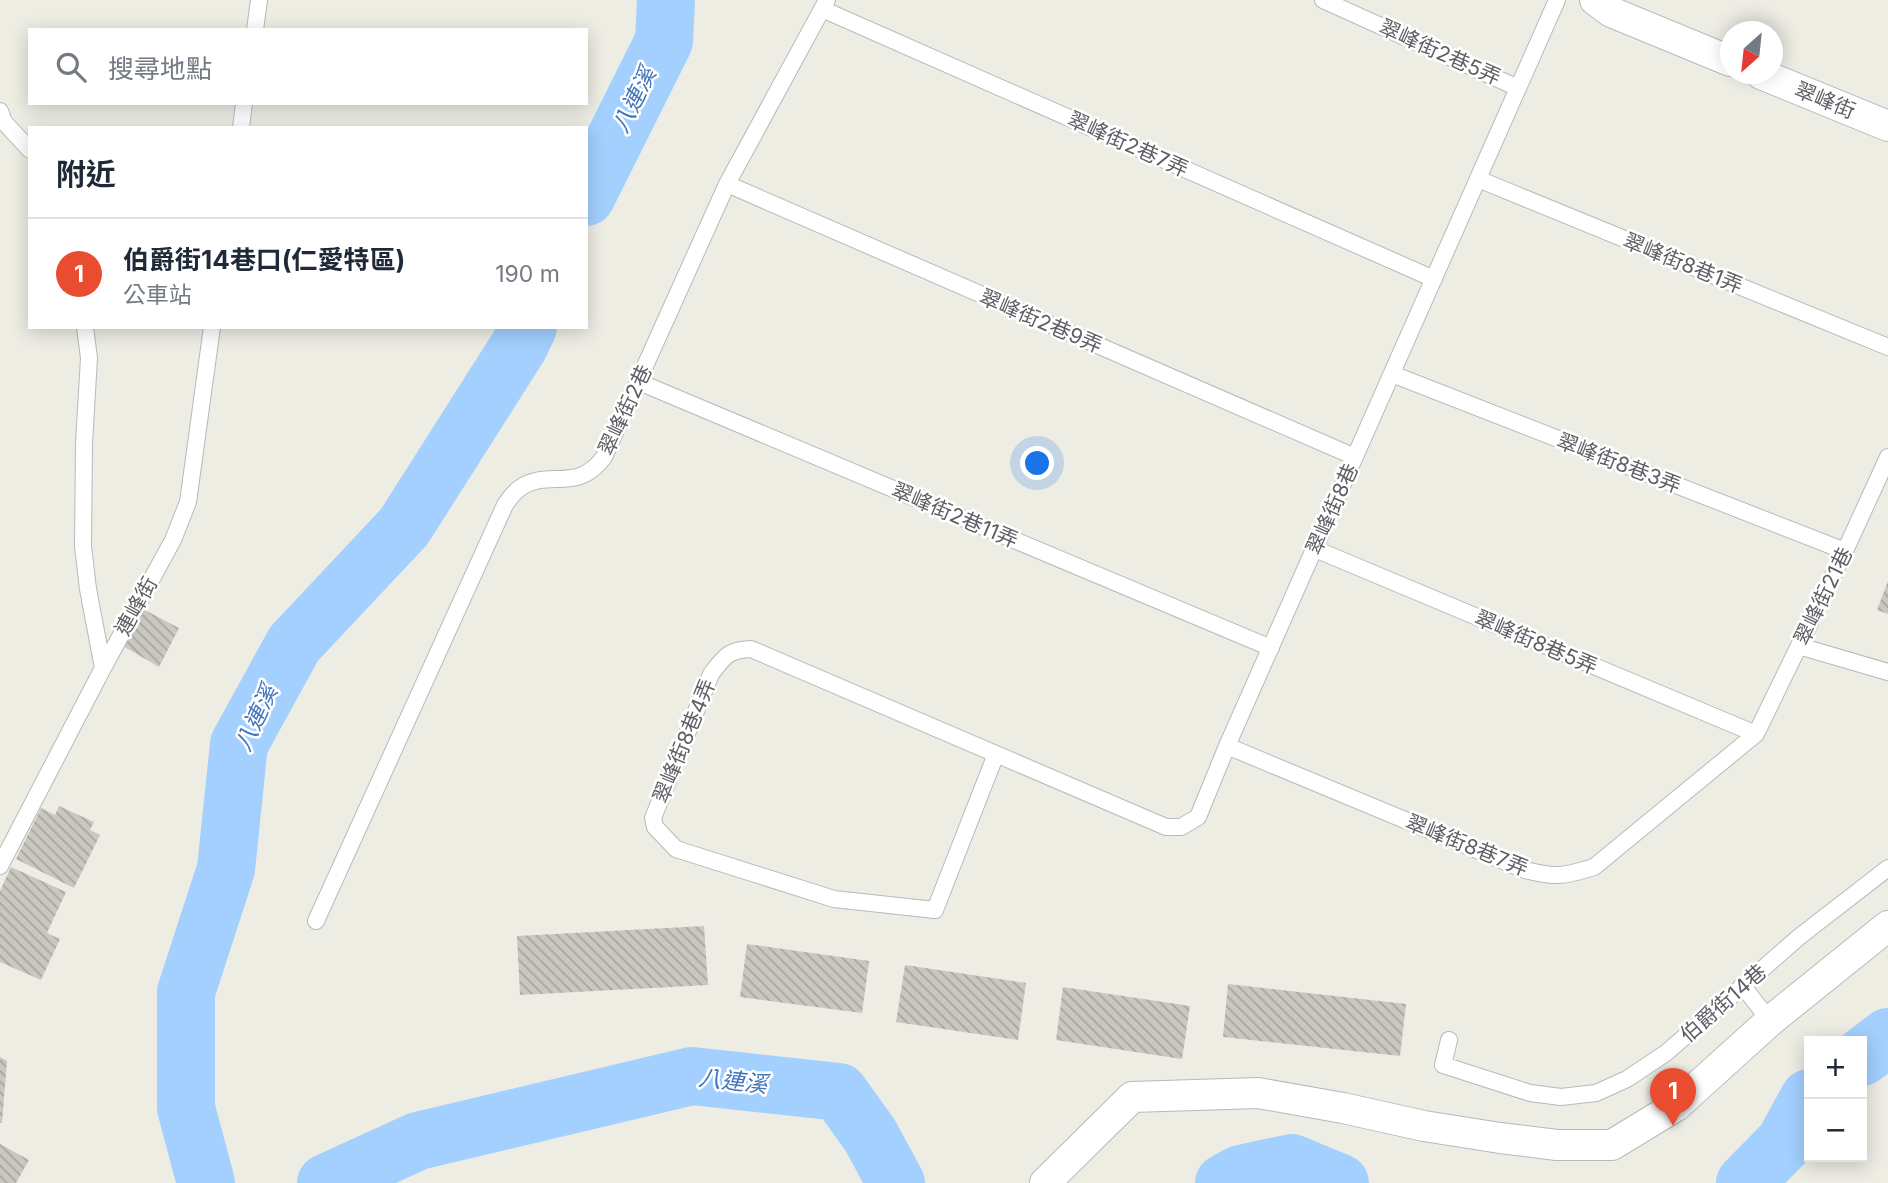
<!DOCTYPE html>
<html lang="zh-TW">
<head>
<meta charset="utf-8">
<style>
  body { margin:0; font-family:Inter,"Noto Sans TC",sans-serif; background:#f6f6f7; color:#1f2937 }
  .controls { position:absolute; right:21px; bottom:21px; display:grid; overflow:hidden; border-radius:0px; box-shadow:0 4px 18px #0003 }
  .controls button { width:63px; height:63px; display:grid; place-items:center; padding:0; border:0; border-bottom:2px solid #e0e1e3; background:#fff; color:#1f2937; font:35px sans-serif }
  .compass { position:absolute; left:1720px; top:21px; width:63px; height:63px; border-radius:50%; background:#fff; box-shadow:0 4px 18px #0003; rotate:207deg }
  .you { position:absolute; left:1038px; top:464px; width:24px; height:24px; margin:-18px; border:5px solid #fff; border-radius:50%; background:#1a73e8; box-shadow:0 0 0 10px #1a73e833 }
  .badge { display:grid; place-items:center; width:46px; height:46px; border-radius:50%; background:#e94c2f; color:#fff; font-size:23px; font-weight:700 }
  .pin { position:absolute; translate:-50% -58px; filter:drop-shadow(0 2px 4px #0008) }
  .pin::after { content:''; position:absolute; top:37px; width:24px; height:21px; background:inherit; clip-path:polygon(0 0,100% 0,50% 100%) }
  .list { margin:0; padding:0; list-style:none }
  h2 { display:flex; justify-content:space-between; align-items:center; height:91px; margin:0; padding:0 28px; font-size:30px }
  h2 small { font-size:23px; font-weight:400; color:#747a83 }
  .list li { display:grid; grid-template-columns:46px 1fr auto; gap:21px; align-items:center; box-sizing:border-box; height:112px; padding:0 28px; border-top:2px solid #e0e1e3 }
  .list b { display:block; font-size:26px; white-space:nowrap }
  .list p { margin:0; font-size:23px; white-space:nowrap; color:#747a83 }
  .list em { font-size:23px; font-style:normal; color:#747a83 }
  .icon { flex:none; width:38px; height:38px; fill:none; stroke:currentColor; stroke-width:2; stroke-linecap:round; stroke-linejoin:round }
  .map { position:relative; flex:none; width:1888px; height:1183px; overflow:hidden }
  .search { position:absolute; background:#fff; box-shadow:0 4px 18px #0003; left:28px; top:28px; width:560px; height:77px; display:flex; align-items:center; gap:18px; box-sizing:border-box; padding:0 24px; border-radius:0px; color:#747a83; font-size:26px }
  .panel { position:absolute; background:#fff; box-shadow:0 4px 18px #0003; left:28px; top:126px; width:560px; height:203px; border-radius:0px }
  .map>svg:first-child { display:block }
  .lines { fill:none; stroke-linecap:round; stroke-linejoin:round }
  .river { stroke:#a3d0ff; stroke-width:58 }
  .building { fill:url(#building-back-hatch) }
  .service-casing { stroke:#b6b9be; stroke-width:18 }
  .minor-casing { stroke:#b6b9be; stroke-width:32 }
  .service { stroke:#fff; stroke-width:16 }
  .minor { stroke:#fff; stroke-width:30 }
  .labels { text-anchor:middle; dominant-baseline:central; stroke-width:5; stroke-linejoin:round; paint-order:stroke }
  .street-label { font-size:21px; fill:#5c5f64; stroke:#fff }
  .water-label { font-size:23px; font-style:italic; fill:#4274ba; stroke:#fff }
</style>
</head>
<body>
<div class="map">
<svg width="1888" height="1183" viewBox="0 0 1888 1183">
  <defs>
    <pattern id="building-back-hatch" width="6" height="6" patternUnits="userSpaceOnUse" patternTransform="scale(1.75)"><rect width="6" height="6" fill="#cac7c1"/><path d="M-1 5l2 2M0 0l6 6M5-1l2 2" fill="none" stroke="#a7a5a0"/></pattern>
  </defs>
  <rect width="100%" height="100%" fill="#eeede4"/>
  <g class="lines">
    <path class="river" d="M 586,197 L 664,41 L 666,0
      M 1862,1057 L 1888,1037
      M 206,1183 L 186,1108 L 186,992 L 226,869 L 239,744 L 294,644 L 404,527 L 519,346 L 528,327
      M 326,1183 L 418,1141 L 692,1076 L 839,1092 L 870,1135 L 896,1183
      M 1224,1183 L 1240,1174 L 1292,1163 L 1340,1183
      M 1745,1183 L 1785,1142 L 1809,1098"/>
  </g>
  <path class="building" d="M 1888,581 L 1888,614 L 1877,610 Z
    M 143,609 L 179,628 L 159,667 L 123,646 Z
    M 59,806 L 94,822 L 90,830 L 100,835 L 74,888 L 16,859 L 41,808 L 55,815 Z
    M 11,867 L 66,892 L 47,933 L 60,939 L 41,980 L 0,962 L 0,891 Z
    M 704,926 L 708,985 L 520,995 L 517,936 Z
    M 747,944 L 869,961 L 862,1013 L 740,997 Z
    M 905,965 L 1026,983 L 1018,1040 L 896,1022 Z
    M 1228,984 L 1406,1004 L 1400,1056 L 1223,1037 Z
    M 1063,987 L 1190,1006 L 1182,1059 L 1056,1040 Z
    M 0,1057 L 7,1061 L 2,1123 L 0,1123 Z
    M 0,1144 L 29,1160 L 16,1183 L 0,1183 Z"/>
  <g class="lines">
    <defs>
      <path id="service" d="M 1323,0 L 1518,88
        M 822,9 L 1434,279
        M 255,30 L 259,0
        M 0,111 L 4,122 L 30,150
        M 241,128 L 244,103
        M 1478,179 L 1888,347
        M 727,184 L 1355,457
        M 85,327 L 89,358 L 84,443 L 83,546 L 88,589 L 103,668
        M 1392,374 L 1845,551
        M 639,382 L 1271,648
        M 1315,549 L 1756,734
        M 1799,646 L 1888,672
        M 1227,746 L 1525,870 C 1556,878 1565,876 1594,867 L 1756,734 L 1845,551 L 1888,457
        M 996,754 L 935,910 L 834,899 L 676,849 L 655,827 L 653,818 L 711,674 C 725,656 728,650 751,649 L 1166,827 L 1181,827 L 1198,817 L 1227,746 L 1557,0
        M 0,866 L 103,668 L 173,540 L 188,502 L 212,327
        M 316,921 L 505,505 C 509,499 514,492 520,488 C 549,468 577,494 604,457 L 727,184 L 827,0
        M 1742,985 L 1770,1021
        M 1449,1040 L 1443,1065 L 1530,1093 L 1561,1097 L 1596,1093 L 1627,1079 L 1666,1053 L 1799,937 L 1888,868"/>
      <path id="minor" d="M 1595,0 L 1611,12 L 1730,61
        M 1761,74 L 1888,126
        M 1045,1183 L 1132,1097 L 1258,1093 L 1343,1108 L 1424,1126 L 1500,1138 L 1557,1145 L 1612,1145 L 1676,1106 L 1770,1021 L 1888,926"/>
    </defs>
    <use href="#service" class="service-casing"/>
    <use href="#minor" class="minor-casing"/>
    <use href="#service" class="service"/>
    <use href="#minor" class="minor"/>
  </g>
  <g class="labels">
    <g class="street-label">
      <text transform="translate(1440 52) rotate(24)">翠峰街2巷5弄</text>
      <text transform="translate(1825 100) rotate(22)">翠峰街</text>
      <text transform="translate(1128 144) rotate(24)">翠峰街2巷7弄</text>
      <text transform="translate(1683 263) rotate(22)">翠峰街8巷1弄</text>
      <text transform="translate(1041 321) rotate(23)">翠峰街2巷9弄</text>
      <text transform="translate(625 410) rotate(-65)">翠峰街2巷</text>
      <text transform="translate(1619 463) rotate(21)">翠峰街8巷3弄</text>
      <text transform="translate(1332 509) rotate(-66)">翠峰街8巷</text>
      <text transform="translate(955 515) rotate(23)">翠峰街2巷11弄</text>
      <text transform="translate(1823 596) rotate(-64)">翠峰街21巷</text>
      <text transform="translate(136 606) rotate(-61)">連峰街</text>
      <text transform="translate(1536 642) rotate(23)">翠峰街8巷5弄</text>
      <text transform="translate(684 741) rotate(-68)">翠峰街8巷4弄</text>
      <text transform="translate(1467 845) rotate(22)">翠峰街8巷7弄</text>
      <text transform="translate(1723 1003) rotate(-41)">伯爵街14巷</text>
    </g>
    <g class="water-label">
      <text transform="translate(634 100) rotate(-64)">八連溪</text>
      <text transform="translate(256 718) rotate(-65)">八連溪</text>
      <text transform="translate(733 1081) rotate(6)">八連溪</text>
    </g>
  </g>
</svg>
<div class="controls">
<button>+</button>
<button>−</button>
</div>
<svg class="compass" viewBox="-18 -18 36 36"><path d="M0-13l5 13h-10z" fill="#e53935"/><path d="M0 13l5-13h-10z" fill="#747a83"/></svg>
<div class="you"></div>
<div class="pin badge" style="left:1673px;top:1126px">1</div>
<div class="search"><svg class="icon" aria-label="search" viewBox="0 0 24 24"><circle cx="10" cy="10" r="6"/><path d="M15 15l6 6"/></svg>搜尋地點</div>
<section class="panel">
<h2>附近<small></small></h2>
<ul class="list">
<li><span class="badge">1</span><div><b>伯爵街14巷口(仁愛特區)</b><p>公車站</p></div><em>190 m</em></li>
</ul>
</section>
</div>
</body>
</html>
